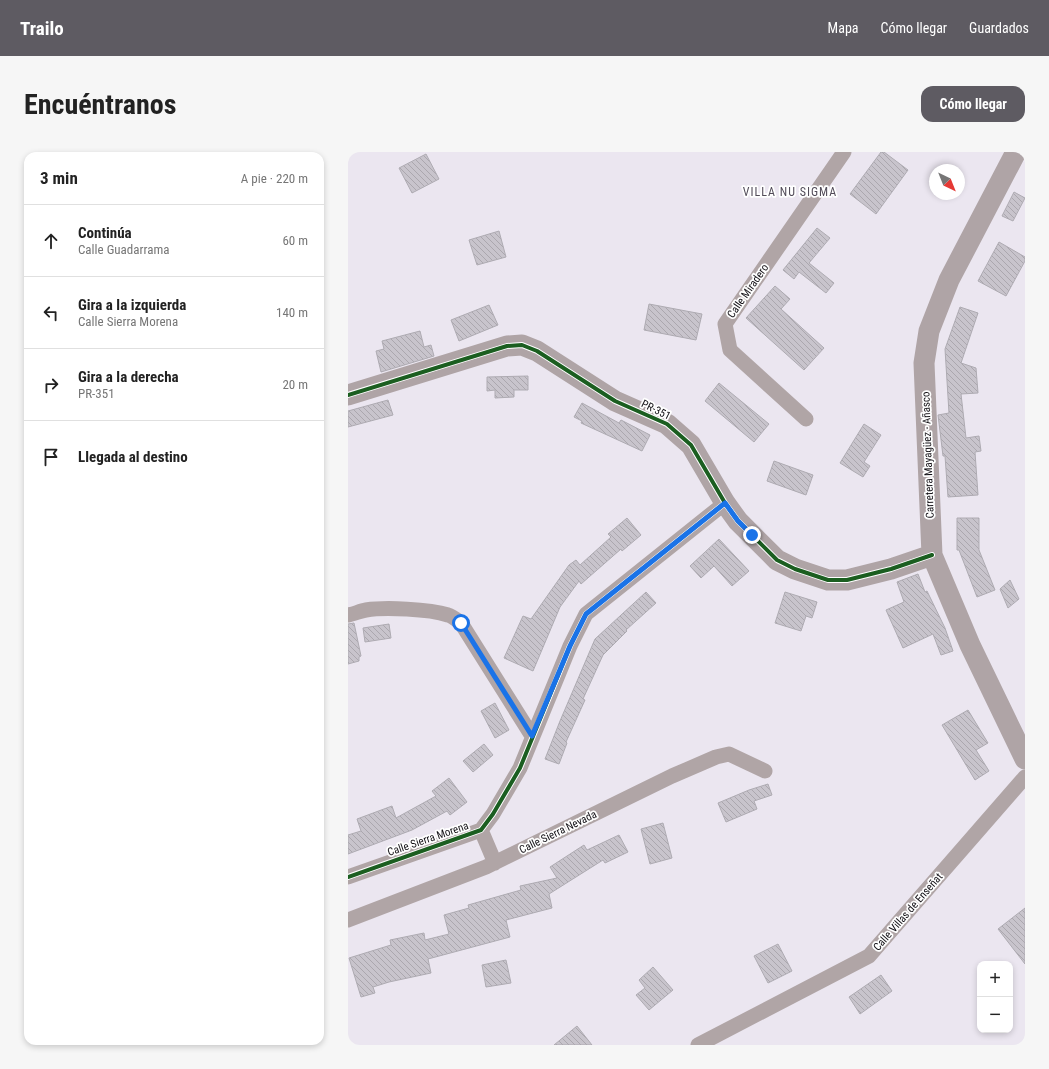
<!DOCTYPE html>
<html lang="es">
<head>
<meta charset="utf-8">
<style>
  body { margin:0; font-family:"Roboto Condensed",sans-serif; background:#f6f6f6; color:#222 }
  .controls { position:absolute; right:12px; bottom:12px; display:grid; overflow:hidden; border-radius:8px; box-shadow:0 2px 6px #0003 }
  .controls button { width:36px; height:36px; display:grid; place-items:center; padding:0; border:0; border-bottom:1px solid #e0e0e0; background:#fff; color:#222; font:20px sans-serif }
  .compass { position:absolute; left:581px; top:12px; width:36px; height:36px; border-radius:50%; background:#fff; box-shadow:0 2px 6px #0003; rotate:137deg }
  .stop { position:absolute; width:12px; height:12px; margin:-9px; border:3px solid #1a73e8; border-radius:50%; background:#fff }
  .stop.end { background:#1a73e8; border-color:#fff; box-shadow:0 1px 4px #0008 }
  .list { margin:0; padding:0; list-style:none }
  h2 { display:flex; justify-content:space-between; align-items:center; height:52px; margin:0; padding:0 16px; font-size:17px }
  h2 small { font-size:13px; font-weight:400; color:#767676 }
  .list li { display:grid; grid-template-columns:26px 1fr auto; gap:12px; align-items:center; box-sizing:border-box; height:72px; padding:0 16px; border-top:1px solid #e0e0e0 }
  .list b { display:block; font-size:15px; white-space:nowrap }
  .list p { margin:0; font-size:13px; white-space:nowrap; color:#767676 }
  .list em { font-size:13px; font-style:normal; color:#767676 }
  .icon { flex:none; width:22px; height:22px; fill:none; stroke:currentColor; stroke-width:2; stroke-linecap:round; stroke-linejoin:round }
  .map { position:relative; flex:none; width:677px; height:893px; overflow:hidden; border-radius:12px }
  header { display:flex; align-items:center; gap:24px; box-sizing:border-box; height:56px; padding:0 20px; background:#5e5b62; color:#fff }
  header strong { font-size:19px }
  nav { display:flex; gap:22px; margin-inline-start:auto; font-size:14px }
  .intro { display:flex; align-items:center; justify-content:space-between; box-sizing:border-box; height:96px; padding:0 24px }
  h1 { margin:0; font-size:28px }
  .button { padding:10px 18px; border-radius:12px; background:#5e5b62; color:#fff; font-size:14px; font-weight:700 }
  main { display:flex; gap:24px; padding:0 24px }
  aside { flex:1; background:#fff; border-radius:12px; box-shadow:0 2px 6px #0003 }
  .map>svg:first-child { display:block }
  .building { fill:url(#building-back-hatch); stroke:#aeabb2 }
  .lines { fill:none; stroke-linecap:round; stroke-linejoin:round }
  .street { stroke:#b0a5a6; stroke-width:15 }
  .secondary { stroke:#afa4a6; stroke-width:21 }
  .cycleway-casing { stroke:#fff; stroke-width:6 }
  .cycleway { stroke:#1b5e20; stroke-width:4 }
  .route { stroke:#1a73e8; stroke-width:5 }
  .labels { text-anchor:middle; dominant-baseline:central; stroke-width:3.5; stroke-linejoin:round; paint-order:stroke }
  .street-label { font-size:11px; fill:#121015; stroke:#fff }
  .neighbourhood-label { font-size:12px; letter-spacing:1px; fill:#514b58; stroke:#fff }
</style>
</head>
<body>
<header>
<strong>Trailo</strong>
<nav><a>Mapa</a><a>Cómo llegar</a><a>Guardados</a></nav>
</header>
<div class="intro"><h1>Encuéntranos</h1><a class="button">Cómo llegar</a></div>
<main>
<aside>
<h2>3 min<small>A pie · 220 m</small></h2>
<ul class="list">
<li><svg class="icon" aria-label="ahead" viewBox="0 0 24 24"><path d="M12 20V5M6 11l6-6 6 6"/></svg><div><b>Continúa</b><p>Calle Guadarrama</p></div><em>60 m</em></li>
<li><svg class="icon" aria-label="left" viewBox="0 0 24 24"><path d="M17 20v-9H6M10 6l-5 5 5 5"/></svg><div><b>Gira a la izquierda</b><p>Calle Sierra Morena</p></div><em>140 m</em></li>
<li><svg class="icon" aria-label="right" viewBox="0 0 24 24"><path d="M7 20v-9h11M14 6l5 5-5 5"/></svg><div><b>Gira a la derecha</b><p>PR-351</p></div><em>20 m</em></li>
<li><svg class="icon" aria-label="arrive" viewBox="0 0 24 24"><path d="M6 21V4h12l-3 4 3 4H6"/></svg><div><b>Llegada al destino</b></div></li>
</ul>
</aside>
<div class="map">
<svg width="677" height="893" viewBox="0 0 677 893">
  <defs>
    <pattern id="building-back-hatch" width="6" height="6" patternUnits="userSpaceOnUse"><rect width="6" height="6" fill="#c8c4cc"/><path d="M-1 5l2 2M0 0l6 6M5-1l2 2" fill="none" stroke="#aba7ae"/></pattern>
  </defs>
  <rect width="100%" height="100%" fill="#ebe6f0"/>
  <path class="building" d="M 533,0 L 536,0 L 560,18 L 528,62 L 502,42 Z
    M 78,2 L 91,27 L 64,41 L 51,16 Z
    M 666,40 L 677,46 L 665,69 L 654,64 Z
    M 469,76 L 482,86 L 461,111 L 486,131 L 478,141 L 451,120 L 446,127 L 435,118 Z
    M 151,79 L 158,105 L 129,113 L 121,88 Z
    M 651,90 L 677,105 L 677,109 L 658,144 L 630,129 Z
    M 427,134 L 442,147 L 433,157 L 476,196 L 456,218 L 398,166 Z
    M 301,152 L 354,162 L 348,188 L 296,178 Z
    M 141,153 L 150,173 L 111,189 L 103,168 Z
    M 612,155 L 630,161 L 613,211 L 628,216 L 630,241 L 613,242 L 618,286 L 631,284 L 633,299 L 627,300 L 630,343 L 600,345 L 597,304 L 595,304 L 590,263 L 601,261 L 597,197 Z
    M 72,179 L 76,195 L 83,193 L 86,204 L 33,220 L 28,199 L 36,197 L 34,189 Z
    M 180,224 L 180,238 L 166,238 L 166,245 L 147,246 L 147,238 L 139,239 L 139,225 Z
    M 371,231 L 421,272 L 406,290 L 357,249 Z
    M 40,248 L 45,263 L 0,275 L 0,259 Z
    M 234,251 L 271,271 L 273,268 L 302,283 L 294,299 L 233,271 L 234,269 L 226,265 Z
    M 516,272 L 533,283 L 516,310 L 522,314 L 515,325 L 492,311 Z
    M 426,309 L 465,323 L 458,343 L 419,329 Z
    M 279,366 L 293,383 L 274,399 L 273,397 L 233,432 L 231,429 L 212,455 L 185,519 L 156,506 L 175,464 L 183,467 L 221,413 L 228,408 L 232,413 L 263,385 L 260,382 Z
    M 609,366 L 631,366 L 631,398 L 647,438 L 629,445 L 611,398 L 609,398 Z
    M 371,387 L 401,419 L 384,434 L 366,414 L 353,426 L 342,414 Z
    M 570,422 L 577,440 L 579,439 L 597,476 L 605,499 L 593,503 L 585,482 L 555,496 L 538,458 L 556,450 L 549,430 Z
    M 662,428 L 671,447 L 660,456 L 652,437 Z
    M 298,440 L 308,451 L 278,478 L 279,479 L 255,503 L 235,547 L 237,548 L 218,590 L 219,591 L 211,612 L 197,607 L 212,569 L 247,487 Z
    M 437,440 L 469,450 L 464,466 L 458,464 L 453,479 L 427,471 Z
    M 6,471 L 13,504 L 11,505 L 11,509 L 0,512 L 0,472 Z
    M 41,472 L 43,486 L 17,490 L 15,476 Z
    M 147,551 L 161,578 L 147,586 L 133,559 Z
    M 620,558 L 640,591 L 628,598 L 641,619 L 627,628 L 594,573 Z
    M 136,592 L 145,603 L 125,620 L 115,609 Z
    M 101,626 L 119,650 L 102,663 L 99,659 L 64,678 L 0,702 L 0,683 L 13,679 L 9,667 L 44,654 L 48,666 L 88,644 L 84,639 Z
    M 420,632 L 424,643 L 406,649 L 409,657 L 378,670 L 370,651 L 401,638 Z
    M 315,671 L 324,706 L 302,712 L 293,677 Z
    M 271,683 L 280,700 L 257,711 L 255,708 L 201,742 L 204,756 L 158,768 L 162,785 L 80,807 L 83,821 L 41,830 L 25,835 L 27,841 L 13,845 L 1,806 L 43,793 L 42,788 L 76,781 L 77,788 L 101,782 L 96,763 L 121,756 L 120,753 L 173,738 L 172,734 L 209,726 L 202,715 L 236,693 L 239,698 Z
    M 677,756 L 677,812 L 650,777 Z
    M 430,792 L 444,819 L 420,831 L 406,804 Z
    M 158,808 L 163,831 L 138,835 L 134,813 Z
    M 305,815 L 325,838 L 301,858 L 288,843 L 297,836 L 291,828 Z
    M 533,823 L 544,839 L 512,862 L 501,845 Z
    M 229,874 L 244,893 L 206,893 Z"/>
  <g class="lines">
    <path class="street" d="M 458,267 L 382,198 L 377,172 L 496,0
      M 0,463 C 6,462 12,459 18,458 C 37,455 81,457 100,463 C 104,464 109,468 113,471 L 184,584
      M 133,678 L 147,711
      M 0,725 L 133,678 L 145,662 L 172,616 L 222,494 L 238,462 L 377,351
      M 0,768 L 138,715 L 324,624 L 368,605 L 381,602 L 417,619
      M 350,893 L 521,804 L 677,625"/>
    <path class="secondary" d="M 668,0 L 601,128 L 581,179 L 576,211 L 584,403 L 622,493 L 677,607
      M 0,243 L 159,194 L 174,193 L 189,199 L 267,249 L 319,272 L 343,293 L 377,351 L 390,369 L 429,408 L 447,417 L 480,428 L 499,428 L 543,417 L 584,403"/>
    <defs>
      <path id="cycleway" d="M 0,243 L 159,194 L 174,193 L 189,199 L 267,249 L 319,272 L 343,293 L 377,351 L 390,369 L 429,408 L 447,417 L 480,428 L 499,428 L 543,417 L 584,403
        M 0,725 L 133,678 L 145,662 L 172,616 L 222,494 L 238,462 L 377,351"/>
    </defs>
    <use href="#cycleway" class="cycleway-casing"/>
    <use href="#cycleway" class="cycleway"/>
  </g>
  <g class="lines">
    <path class="route" d="M 113,471 L 184,584 L 222,494 L 238,462 L 377,351 L 390,369 L 404,383"/>
  </g>
  <g class="labels">
    <g class="street-label">
      <text transform="translate(400 139) rotate(-55)">Calle Miradero</text>
      <text transform="translate(308 258) rotate(26)">PR-351</text>
      <text transform="translate(580 303) rotate(-92)">Carretera Mayagüez - Añasco</text>
      <text transform="translate(210 680) rotate(-26)">Calle Sierra Nevada</text>
      <text transform="translate(80 687) rotate(-19)">Calle Sierra Morena</text>
      <text transform="translate(560 760) rotate(-49)">Calle Villas de Enseñat</text>
    </g>
    <g class="neighbourhood-label">
      <text x="442" y="40">VILLA NU SIGMA</text>
    </g>
  </g>
</svg>
<div class="controls">
<button>+</button>
<button>−</button>
</div>
<svg class="compass" viewBox="-18 -18 36 36"><path d="M0-13l5 13h-10z" fill="#e53935"/><path d="M0 13l5-13h-10z" fill="#767676"/></svg>
<div class="stop" style="left:113px;top:471px"></div>
<div class="stop end" style="left:404px;top:383px"></div>
</div>
</main>
</body>
</html>
